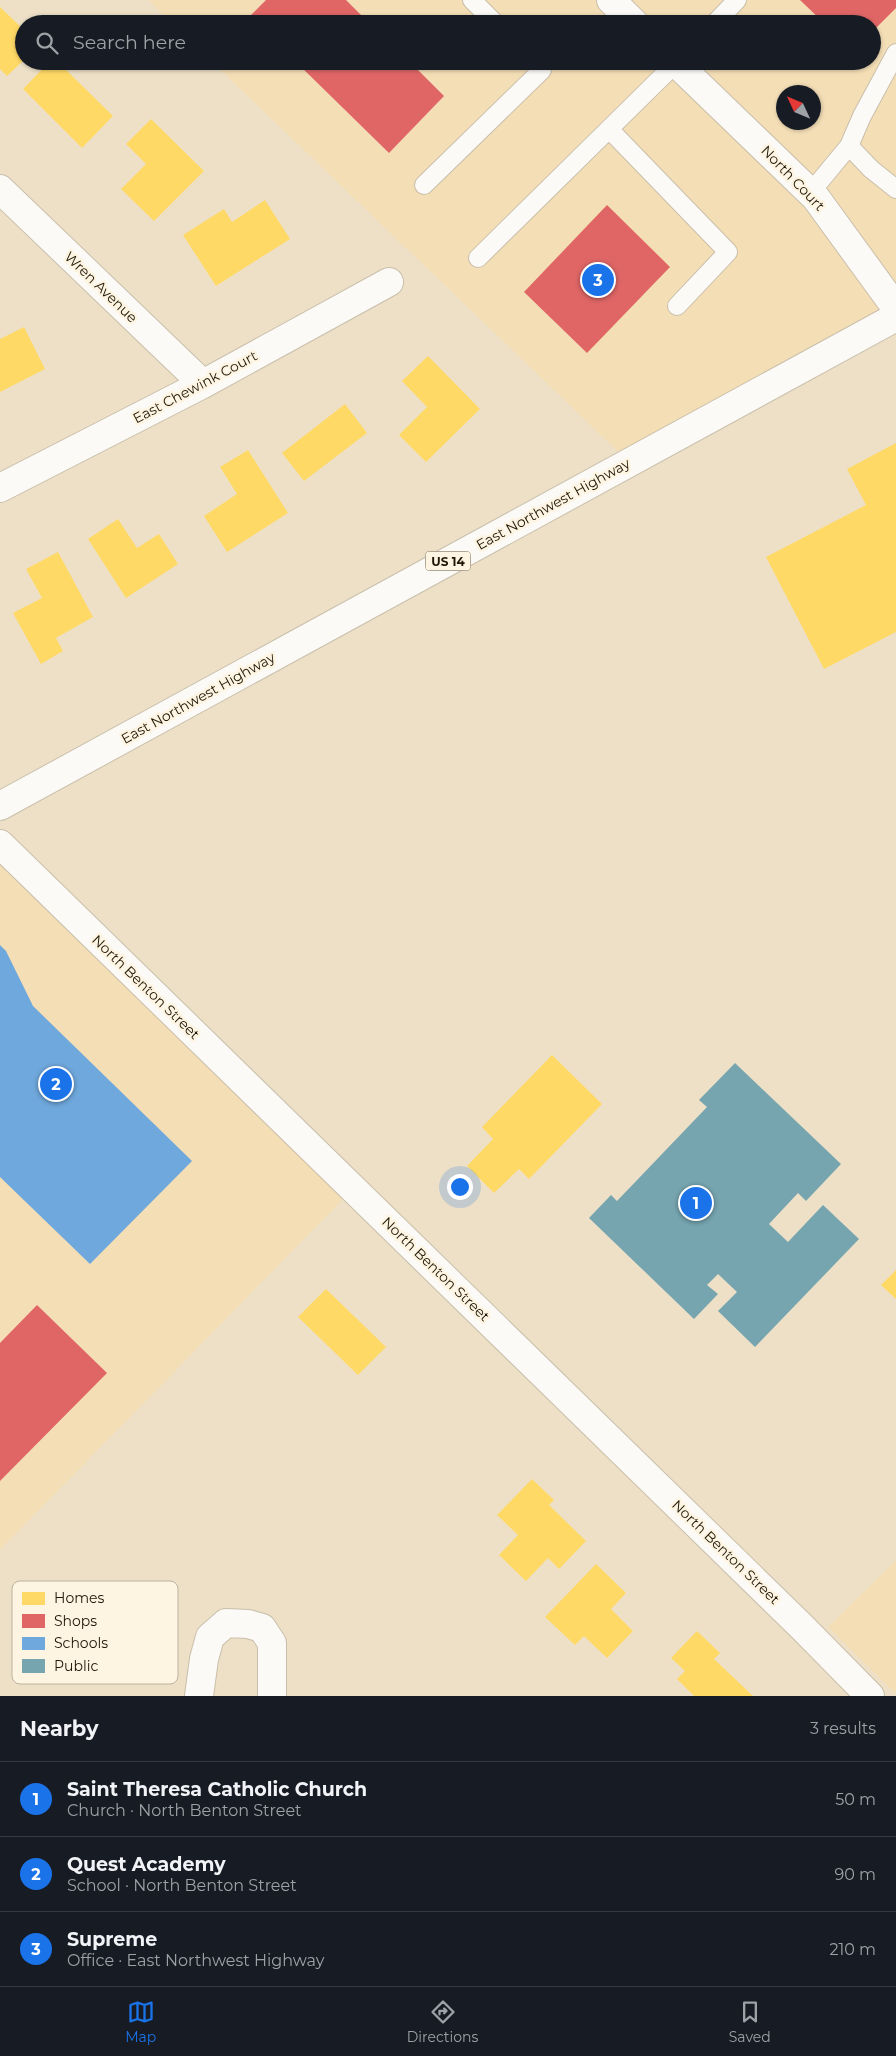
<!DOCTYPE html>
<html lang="en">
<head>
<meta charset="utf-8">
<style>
  body { margin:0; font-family:Montserrat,sans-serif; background:#242831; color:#f1f3f6 }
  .compass { position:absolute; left:776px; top:85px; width:45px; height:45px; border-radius:50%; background:#171b24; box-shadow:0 1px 4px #0004; rotate:314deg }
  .you { position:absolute; left:459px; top:1186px; width:18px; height:18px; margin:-12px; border:4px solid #fff; border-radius:50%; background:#1a73e8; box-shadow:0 0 0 8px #1a73e833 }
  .badge { display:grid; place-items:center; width:32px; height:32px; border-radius:50%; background:#1a73e8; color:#fff; font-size:16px; font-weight:700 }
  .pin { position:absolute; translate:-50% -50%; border:2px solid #fff; box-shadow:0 1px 5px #0006 }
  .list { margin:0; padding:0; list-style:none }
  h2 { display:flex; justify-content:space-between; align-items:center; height:65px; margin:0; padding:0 20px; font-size:21px }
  h2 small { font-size:16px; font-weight:400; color:#9ea1a6 }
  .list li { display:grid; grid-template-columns:32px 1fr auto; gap:15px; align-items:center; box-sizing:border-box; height:75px; padding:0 20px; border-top:1px solid #363941 }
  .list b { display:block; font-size:19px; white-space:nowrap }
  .list p { margin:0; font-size:16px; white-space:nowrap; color:#9ea1a6 }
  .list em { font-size:16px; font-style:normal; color:#9ea1a6 }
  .icon { flex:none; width:28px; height:28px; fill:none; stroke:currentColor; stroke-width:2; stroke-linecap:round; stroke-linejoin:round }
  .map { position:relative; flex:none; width:896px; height:1696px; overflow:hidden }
  .search { position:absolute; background:#171b24; box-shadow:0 1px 4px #0004; left:15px; right:15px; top:15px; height:55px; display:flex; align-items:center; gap:12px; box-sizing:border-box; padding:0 18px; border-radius:28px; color:#9ea1a6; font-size:19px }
  .sheet { height:290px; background:#171b24 }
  nav { display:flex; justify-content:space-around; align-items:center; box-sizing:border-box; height:70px; border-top:1px solid #363941; background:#171b24; font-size:14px; color:#9ea1a6 }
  nav a { display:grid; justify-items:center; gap:2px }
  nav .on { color:#1a73e8 }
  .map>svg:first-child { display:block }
  .built { fill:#f4deb6; fill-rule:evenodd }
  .homes { fill:#ffd966 }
  .shops { fill:#e06666 }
  .schools { fill:#6fa8dc }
  .public { fill:#76a5af }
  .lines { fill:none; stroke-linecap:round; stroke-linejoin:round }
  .service-casing { stroke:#c9bfab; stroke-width:20 }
  .minor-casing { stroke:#c9bfab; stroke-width:30 }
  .primary-casing { stroke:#c9bfab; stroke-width:30 }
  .service { stroke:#fcfaf7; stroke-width:18 }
  .minor { stroke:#fcfaf7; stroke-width:28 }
  .primary { stroke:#fcfaf7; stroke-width:28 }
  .labels { text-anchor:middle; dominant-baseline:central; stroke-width:5; stroke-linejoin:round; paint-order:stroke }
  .shield { fill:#fef4e2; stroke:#625948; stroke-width:1 }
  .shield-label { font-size:12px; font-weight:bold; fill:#1f1706 }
  .street-label { font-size:14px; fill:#1f1706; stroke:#fef4e2 }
  .key { fill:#fef4e2; stroke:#bbb2a0; stroke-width:1 }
  .key-label { font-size:14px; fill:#1f1706 }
</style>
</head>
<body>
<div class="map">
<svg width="896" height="1696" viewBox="0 0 896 1696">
  <rect width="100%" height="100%" fill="#ede0c7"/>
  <path class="built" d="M 148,0 L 896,0 L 896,317 L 629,462 L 211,61 L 872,61 L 872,24 L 172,24 ZM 784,92 L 814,92 L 814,122 L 784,122 Z
    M 0,844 L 353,1189 L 0,1550 Z
    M 896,1560 L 896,1694 L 828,1627 Z"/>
  <path class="homes" d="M 0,7 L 24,30 L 24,60 L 7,76 L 0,69 Z
    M 50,61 L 57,61 L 113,116 L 82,148 L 23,89 Z
    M 151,119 L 204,171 L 154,221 L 121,189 L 146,164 L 126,144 Z
    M 265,200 L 290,239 L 216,286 L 183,235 L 224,209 L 232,222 Z
    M 24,327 L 45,369 L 0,392 L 0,339 Z
    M 428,356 L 480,409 L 426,462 L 399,435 L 427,407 L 402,381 Z
    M 345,404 L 367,433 L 304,481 L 282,453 Z
    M 896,443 L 896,632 L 824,669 L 766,557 L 866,505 L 847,469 Z
    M 248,450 L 288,513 L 227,552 L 204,516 L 237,494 L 220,467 Z
    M 118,519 L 137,548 L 159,534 L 178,564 L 126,598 L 88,539 Z
    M 58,552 L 93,617 L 56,638 L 63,651 L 41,664 L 13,613 L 42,598 L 26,569 Z
    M 552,1055 L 602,1104 L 529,1179 L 519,1169 L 494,1193 L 467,1166 L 493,1139 L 482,1127 Z
    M 896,1270 L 896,1299 L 881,1285 Z
    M 326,1289 L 386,1347 L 358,1375 L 298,1317 Z
    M 532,1479 L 554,1500 L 549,1505 L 586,1541 L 559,1569 L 548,1558 L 526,1581 L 499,1555 L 518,1535 L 497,1515 Z
    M 596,1564 L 626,1593 L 611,1609 L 633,1631 L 607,1658 L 584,1636 L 575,1645 L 545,1617 Z
    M 697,1631 L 720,1653 L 714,1659 L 753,1696 L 694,1696 L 677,1679 L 685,1671 L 671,1658 Z"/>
  <path class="shops" d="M 266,0 L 346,0 L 370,24 L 256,24 L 249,17 Z
    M 800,0 L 896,0 L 896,8 L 872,32 L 872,24 L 825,24 Z
    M 295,61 L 409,61 L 444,96 L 389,153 Z
    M 607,205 L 670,267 L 587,353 L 524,292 Z
    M 37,1305 L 107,1373 L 0,1481 L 0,1343 Z"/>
  <path class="schools" d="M 0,945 L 6,951 L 33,1006 L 192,1161 L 90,1264 L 0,1177 Z"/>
  <path class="public" d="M 735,1063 L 841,1164 L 806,1201 L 798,1193 L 769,1224 L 788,1242 L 823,1205 L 859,1239 L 755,1347 L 718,1311 L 737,1292 L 718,1274 L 707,1285 L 718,1294 L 694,1319 L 589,1218 L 611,1195 L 617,1201 L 707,1107 L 699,1100 Z"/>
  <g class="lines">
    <defs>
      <path id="service" d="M 472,0 L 496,24
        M 714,24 L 737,0
        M 609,129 L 728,252 L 677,306
        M 849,146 L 871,169 L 896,189
        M 424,185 L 542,70 L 533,61
        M 811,192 L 849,146 L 862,116 L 896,53
        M 478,258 L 678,61"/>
      <path id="minor" d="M 611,0 L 635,24
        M 674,61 L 816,198 L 896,308
        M 0,189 L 203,384
        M 0,488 L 203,384 L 389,282
        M 0,844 L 803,1628 L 870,1696
        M 199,1696 L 204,1659 L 210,1637 L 226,1623 L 248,1624 L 262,1628 L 272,1643 L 272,1696"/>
      <path id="primary" d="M 0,806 L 896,317"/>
    </defs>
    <use href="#service" class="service-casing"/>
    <use href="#minor" class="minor-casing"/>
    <use href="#primary" class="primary-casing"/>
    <use href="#service" class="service"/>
    <use href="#minor" class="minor"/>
    <use href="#primary" class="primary"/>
  </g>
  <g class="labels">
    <rect class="shield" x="425.5" y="551.5" width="45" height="19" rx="4"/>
    <g class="shield-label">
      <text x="448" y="561">US 14</text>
    </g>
    <g class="street-label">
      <text transform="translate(793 178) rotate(46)">North Court</text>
      <text transform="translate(101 287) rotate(44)">Wren Avenue</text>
      <text transform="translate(195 387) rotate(-28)">East Chewink Court</text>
      <text transform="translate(553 504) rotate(-29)">East Northwest Highway</text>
      <text transform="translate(198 698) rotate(-29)">East Northwest Highway</text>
      <text transform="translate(146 987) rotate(44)">North Benton Street</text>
      <text transform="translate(436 1269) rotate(44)">North Benton Street</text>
      <text transform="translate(726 1552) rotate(44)">North Benton Street</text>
    </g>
  </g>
  <rect x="12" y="1581" width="166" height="103" rx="8" class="key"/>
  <rect x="22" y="1592" width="23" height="13" fill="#ffd966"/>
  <rect x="22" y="1614" width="23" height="14" fill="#e06666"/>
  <rect x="22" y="1637" width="23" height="13" fill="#6fa8dc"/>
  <rect x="22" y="1659" width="23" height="14" fill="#76a5af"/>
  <g class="key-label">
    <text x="54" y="1603">Homes</text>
    <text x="54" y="1626">Shops</text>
    <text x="54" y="1648">Schools</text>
    <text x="54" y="1671">Public</text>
  </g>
</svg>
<svg class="compass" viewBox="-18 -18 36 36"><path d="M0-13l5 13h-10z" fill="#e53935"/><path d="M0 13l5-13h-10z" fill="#9ea1a6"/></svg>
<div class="you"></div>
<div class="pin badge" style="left:696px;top:1203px">1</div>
<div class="pin badge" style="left:56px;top:1084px">2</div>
<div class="pin badge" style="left:598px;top:280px">3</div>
<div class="search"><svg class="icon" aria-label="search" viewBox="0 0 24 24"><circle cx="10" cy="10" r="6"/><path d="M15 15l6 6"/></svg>Search here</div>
</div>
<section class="sheet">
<h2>Nearby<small>3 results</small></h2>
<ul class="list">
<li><span class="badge">1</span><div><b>Saint Theresa Catholic Church</b><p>Church · North Benton Street</p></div><em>50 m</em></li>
<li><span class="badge">2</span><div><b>Quest Academy</b><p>School · North Benton Street</p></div><em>90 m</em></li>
<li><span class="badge">3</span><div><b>Supreme</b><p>Office · East Northwest Highway</p></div><em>210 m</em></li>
</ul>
</section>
<nav>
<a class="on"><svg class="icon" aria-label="map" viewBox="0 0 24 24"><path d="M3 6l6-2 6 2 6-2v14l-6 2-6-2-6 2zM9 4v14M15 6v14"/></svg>Map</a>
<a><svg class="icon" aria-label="directions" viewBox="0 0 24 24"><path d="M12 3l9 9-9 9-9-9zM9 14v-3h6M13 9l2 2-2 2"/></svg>Directions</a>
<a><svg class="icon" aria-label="saved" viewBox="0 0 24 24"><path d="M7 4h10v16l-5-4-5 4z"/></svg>Saved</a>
</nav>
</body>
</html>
